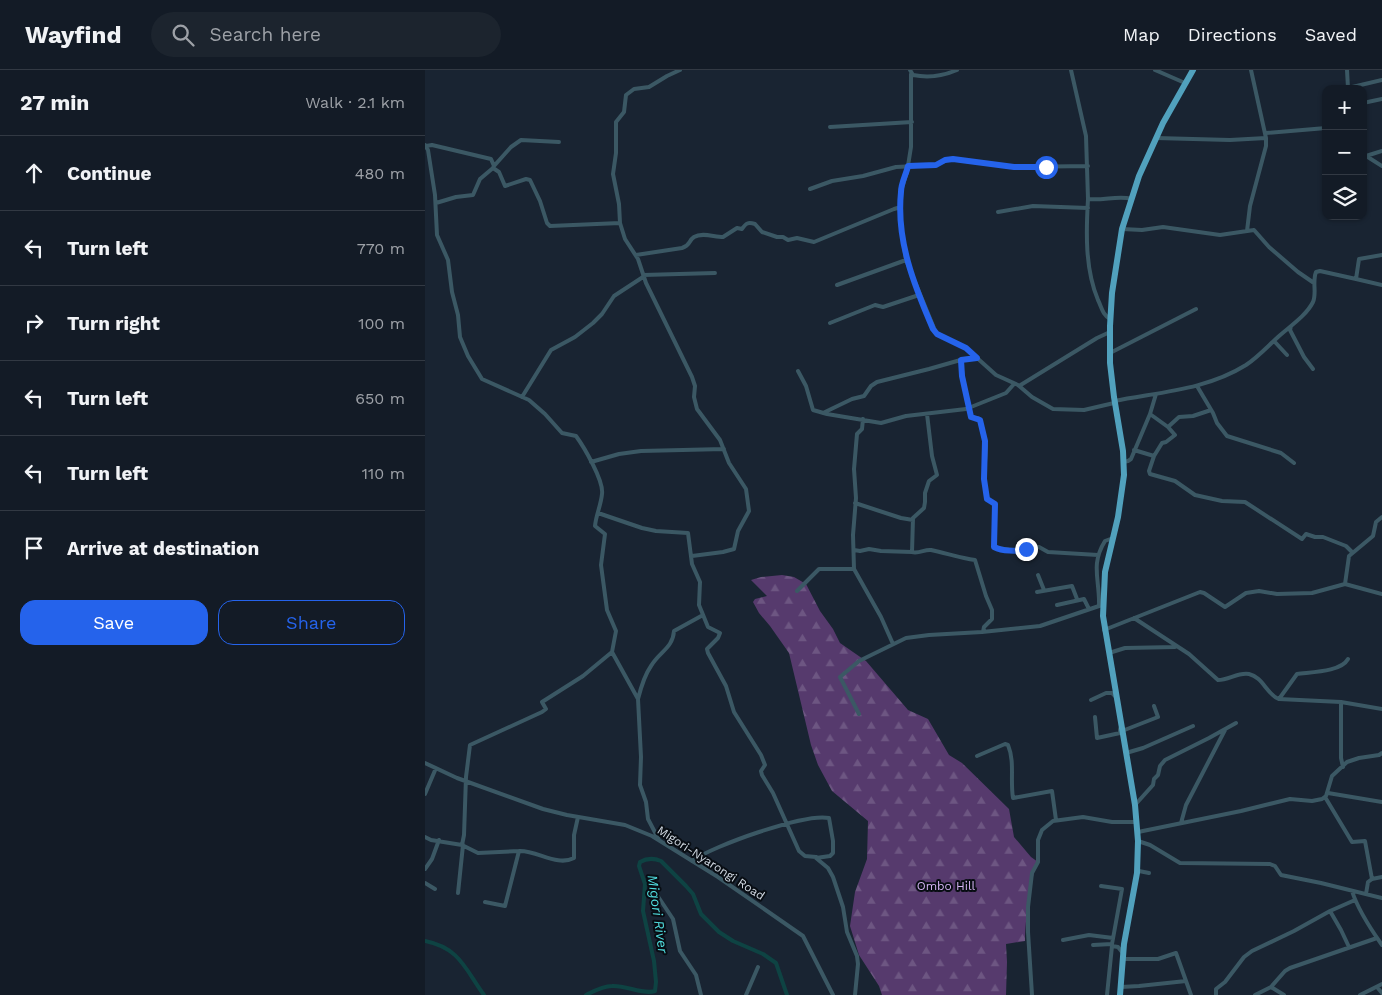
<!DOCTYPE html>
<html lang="en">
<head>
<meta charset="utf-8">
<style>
  body { margin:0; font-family:"Work Sans",sans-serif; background:#1c242e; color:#f1f3f6 }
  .controls { position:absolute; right:15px; top:15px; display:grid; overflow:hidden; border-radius:10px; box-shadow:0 1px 4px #0004 }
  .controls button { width:45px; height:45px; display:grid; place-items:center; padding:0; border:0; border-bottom:1px solid #323943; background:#131b26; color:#f1f3f6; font:25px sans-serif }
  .stop { position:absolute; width:15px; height:15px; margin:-11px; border:4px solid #2563eb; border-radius:50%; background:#fff }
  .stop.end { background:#2563eb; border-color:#fff; box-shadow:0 1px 5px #0008 }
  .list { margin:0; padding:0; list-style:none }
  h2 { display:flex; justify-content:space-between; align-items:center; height:65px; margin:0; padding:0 20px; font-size:21px }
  h2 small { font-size:16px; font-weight:400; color:#9da1a7 }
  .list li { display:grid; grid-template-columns:32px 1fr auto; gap:15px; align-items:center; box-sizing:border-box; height:75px; padding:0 20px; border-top:1px solid #323943 }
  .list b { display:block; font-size:19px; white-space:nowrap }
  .list em { font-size:16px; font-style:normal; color:#9da1a7 }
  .actions { display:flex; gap:10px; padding:15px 20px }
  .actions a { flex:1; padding:11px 0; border:1px solid #2563eb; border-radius:15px; text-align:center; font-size:18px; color:#2563eb }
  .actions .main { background:#2563eb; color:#fff }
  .icon { flex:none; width:28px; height:28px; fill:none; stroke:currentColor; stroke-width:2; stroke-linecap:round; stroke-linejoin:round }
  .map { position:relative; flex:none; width:957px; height:925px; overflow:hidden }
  header { display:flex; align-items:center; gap:30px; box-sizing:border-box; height:70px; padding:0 25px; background:#131b26; border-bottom:1px solid #323943 }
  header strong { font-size:24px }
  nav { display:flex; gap:28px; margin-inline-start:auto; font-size:18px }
  .search { width:350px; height:45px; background:#1c242e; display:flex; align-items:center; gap:12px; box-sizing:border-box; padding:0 18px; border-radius:28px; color:#9da1a7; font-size:19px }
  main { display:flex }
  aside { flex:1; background:#131b26 }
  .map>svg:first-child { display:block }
  .forest { fill:url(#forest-firs) }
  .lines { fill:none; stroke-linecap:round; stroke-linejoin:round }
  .river { stroke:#0e4343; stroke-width:4 }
  .minor { stroke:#3b5864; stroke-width:4 }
  .highway { stroke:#51a1bd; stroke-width:6 }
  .route { stroke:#2563eb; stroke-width:6 }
  .labels { text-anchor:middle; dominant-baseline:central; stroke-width:4; stroke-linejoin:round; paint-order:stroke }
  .street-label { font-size:12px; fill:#d1d9e2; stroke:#080d13 }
  .park-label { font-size:12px; fill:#d5b4f4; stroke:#080d13 }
  .water-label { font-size:14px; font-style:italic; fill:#50dcde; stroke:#080d13 }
</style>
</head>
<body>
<header>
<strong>Wayfind</strong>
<div class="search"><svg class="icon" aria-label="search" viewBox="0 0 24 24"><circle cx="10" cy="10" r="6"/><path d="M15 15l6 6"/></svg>Search here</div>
<nav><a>Map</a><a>Directions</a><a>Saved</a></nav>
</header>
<main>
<aside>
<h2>27 min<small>Walk · 2.1 km</small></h2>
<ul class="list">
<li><svg class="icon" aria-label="ahead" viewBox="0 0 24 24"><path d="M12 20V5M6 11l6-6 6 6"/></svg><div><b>Continue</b></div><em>480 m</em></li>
<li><svg class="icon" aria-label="left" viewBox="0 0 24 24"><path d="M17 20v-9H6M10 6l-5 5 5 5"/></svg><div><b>Turn left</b></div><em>770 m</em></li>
<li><svg class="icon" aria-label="right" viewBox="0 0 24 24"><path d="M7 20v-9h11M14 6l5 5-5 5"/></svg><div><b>Turn right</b></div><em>100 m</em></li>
<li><svg class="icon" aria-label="left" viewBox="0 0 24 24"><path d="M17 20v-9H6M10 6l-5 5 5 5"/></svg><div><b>Turn left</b></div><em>650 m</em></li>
<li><svg class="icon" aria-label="left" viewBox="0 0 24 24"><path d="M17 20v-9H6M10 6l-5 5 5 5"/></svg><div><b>Turn left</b></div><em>110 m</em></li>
<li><svg class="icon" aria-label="arrive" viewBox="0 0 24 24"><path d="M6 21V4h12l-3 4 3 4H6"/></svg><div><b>Arrive at destination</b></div></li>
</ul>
<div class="actions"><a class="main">Save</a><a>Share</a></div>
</aside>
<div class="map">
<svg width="957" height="925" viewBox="0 0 957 925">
  <defs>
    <pattern id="forest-firs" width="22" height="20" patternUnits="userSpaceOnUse" patternTransform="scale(1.25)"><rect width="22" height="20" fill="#563a6d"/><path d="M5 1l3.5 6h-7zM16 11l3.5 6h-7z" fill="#6d5682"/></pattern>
  </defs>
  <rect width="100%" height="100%" fill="#192432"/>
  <path class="forest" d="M 357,505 L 369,507 L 381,514 L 395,541 L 408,559 L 415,573 L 441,591 L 483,640 L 503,649 L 524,685 L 537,693 L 584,739 L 589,767 L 606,787 L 613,792 C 605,807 600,853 600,871 L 581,874 L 582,892 L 581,925 L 457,925 L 454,916 L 434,885 L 425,856 L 430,822 L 442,789 L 443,751 L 407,721 L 393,695 L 386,675 L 364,583 L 345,556 L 334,543 L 328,532 L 330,529 L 342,526 L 326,510 L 336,507 Z"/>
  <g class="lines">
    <path class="river" d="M 0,871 C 35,878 40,899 59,925
      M 161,925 C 169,921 178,916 187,916 C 201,915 218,925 230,921 L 231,912 L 229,891 L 218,841 L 220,814 L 214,796 L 215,792 C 222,788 229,788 236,791 L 261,816 L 268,824 L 276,844 L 294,862 L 308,871 L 338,884 L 351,893 L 362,925"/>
    <path class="minor" d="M 485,0 L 488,5 C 503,8 518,6 532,0
      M 646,0 L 661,66 L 663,129 C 677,131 695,125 706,129
      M 730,0 L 760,13
      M 922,0 L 923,18 L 957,10
      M 486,4 L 486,77 L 482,102 L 476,121 L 475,151 L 481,190 L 511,263 L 541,278 L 571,305 L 593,315 L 607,327 L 628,339 L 659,340 L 689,333
      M 938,33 L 957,29
      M 405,57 L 487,52
      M 841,63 L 901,58
      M 731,68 L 805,70 L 841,68 L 826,0
      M 0,75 L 3,80 L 10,125 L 12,165 L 23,190 L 27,222 L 33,245 L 35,267 L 43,286 L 57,309 L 104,330 L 120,344 L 137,363 L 151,366 C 159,377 179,411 177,424 C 176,435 171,445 170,456 L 180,464 L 176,495 L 182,540 L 191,561 L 187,582 L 213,629 L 216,687 L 215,715 L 221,732 L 223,749 L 234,770
      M 1,76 L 7,75 L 66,89 L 69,96 L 68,98
      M 938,84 L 957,96
      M 941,86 L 957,81
      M 69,96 L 86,77 L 96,70 L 134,72
      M 68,98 L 74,102 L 80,116 L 101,109 L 105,110 L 115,131 L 122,153 L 125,156 L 195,153 L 200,169 L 213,189 L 221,213 L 267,307 L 270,316 L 269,327 L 272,339 L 295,370 L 304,393 L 321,419 L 324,441 L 313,461 L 309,479 L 298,482 L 267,486
      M 385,119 L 407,111 L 438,106 L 471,97 L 511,95 L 524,89 L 589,97 L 663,96
      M 663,129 C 661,163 660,199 673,230 C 677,238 677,244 685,249
      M 11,133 L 31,127 L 48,125 L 55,109 L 68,98
      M 573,142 L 608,136 L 663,138
      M 195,153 L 194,134 L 188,104 L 191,83 L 191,52 L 199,42 L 201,25 L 209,19 L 224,17 L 242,6 L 255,0
      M 697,159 L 717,160 L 738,157 L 795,165 L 829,160 L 844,177 L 873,202 L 889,213
      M 822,161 L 825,136 L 841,76 L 841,68
      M 211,185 L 257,178 C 266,175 263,171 269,167 C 277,162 289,167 298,167 L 312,158 L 317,159 C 321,153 323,152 330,154 L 337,162 L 352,167 L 358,167 L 363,170 L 372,168 L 389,172 L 469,139 L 476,137
      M 218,205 L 290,203
      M 931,209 L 957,215
      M 412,215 L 481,190
      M 405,253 L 450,235 L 458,237 L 494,225
      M 866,256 L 865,260 L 879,287 L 888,299
      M 849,271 L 862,285
      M 685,283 L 771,239
      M 536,290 C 537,307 540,321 544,337 C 545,341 545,345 547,348 L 553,348 L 555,350 L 561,376 L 559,409 L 562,429 L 570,434 L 570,478 L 597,481 L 605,477 L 614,477 L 623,482 L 673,485
      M 373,301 L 381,316 L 388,340 L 402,344 L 456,353 L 481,346 L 541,339 L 581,323 L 589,314
      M 594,316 L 672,268 L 685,262
      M 772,316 L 788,343 L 792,353 L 802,366 L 856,383 L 869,393
      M 97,327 L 126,280 L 150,267 L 168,253 L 177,244 L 189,226 L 218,207
      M 689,331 C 734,322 781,320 821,295 C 833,287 843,276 853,267 C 864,257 881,246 888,232 C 892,223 887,212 891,202 L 895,201 L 931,209 L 934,189 L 957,185
      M 398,343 L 427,329 L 439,326 L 446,316 L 452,312 L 504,299 L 539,289 L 552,288
      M 725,344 L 743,357
      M 709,380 L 729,386 L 724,401 L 725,404 L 750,411 L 770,425 L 797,431 L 820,432 L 877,469 L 881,464 L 890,467 L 898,467 L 921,476 L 927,482
      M 729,386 L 737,373 L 741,372 L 750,365 L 743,357 L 754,347 L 768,346 L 786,340
      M 166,392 L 194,384 L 216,381 L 299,379
      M 698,392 L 703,391 L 706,389 L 725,344 L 731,324
      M 430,433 L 476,448 L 488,450
      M 173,443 L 217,458 L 231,461 L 263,463 L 267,494 L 275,512 L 274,535 L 283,557 L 295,563 L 293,568 L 282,579 L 283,583 L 301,616 L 309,642 L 336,685 L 340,695 L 336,701 L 337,705 L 348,723 L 374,781 L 380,786 L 391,787
      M 429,480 L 435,481 L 444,479 L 456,481 L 487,482 L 488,448 L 499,438 L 500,432 L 500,423 L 504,411 L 512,405 L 507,386 L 502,344
      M 487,482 C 494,484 500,479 506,480 C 521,483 535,488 550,490 L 561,526 L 567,540 L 567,549 L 559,557 L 558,562
      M 429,499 L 428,465 L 431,428 L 429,399 L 432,364 L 437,359 L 438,349
      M 613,505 L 619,520
      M 920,514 L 924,486 L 948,466 L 951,452 L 957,447
      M 372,521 L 394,499 L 429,499 L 456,547 L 468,574
      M 612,522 L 647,516 L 652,529
      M 632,535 L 659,529 L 664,539
      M 674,536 C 675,510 665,495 680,471 L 688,468
      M 709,548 L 764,584 L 793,610 C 804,610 813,602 824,604 C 838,607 842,625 854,629 L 916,632 L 957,639
      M 679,560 L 775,522 L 779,523 L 800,537 L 821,523 L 834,521 L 852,524 L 887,523 L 920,514 L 957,524
      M 684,583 L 700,578 L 750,577
      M 213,629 C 216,617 219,606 226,596 C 234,582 248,578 249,561 L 278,545
      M 854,629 L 872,604 C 886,602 916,602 923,589
      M 666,630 L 681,623 L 687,623 L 691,627
      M 916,632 L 916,688 L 918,697
      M 434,644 L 415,607 L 434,591 L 481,568 L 504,565 L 557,562 L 615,556 L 677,535
      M 670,647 L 672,668 L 695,663 L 695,659
      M 697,661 L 733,647 L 729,636
      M 701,683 L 718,678 L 768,656
      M 552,686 L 580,674 L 583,675 C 590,692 585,710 588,728 L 627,721 L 631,750
      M 0,693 L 32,708 L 118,739 L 142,745 L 200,755 L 227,766 L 293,807 L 378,866 L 408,925
      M 903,723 L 957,732
      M 0,724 L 11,698
      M 900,727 L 927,772 L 940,771 L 947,809 L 943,812 L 941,824
      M 710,735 L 728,715 L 729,709 L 733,705 L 735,696 L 740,690 L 784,668 L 811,653
      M 756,753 L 761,735 L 800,660
      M 713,762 L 816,741 L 865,729 L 887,731 L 897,729 L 901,726 L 907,706 L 922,692 L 934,688 L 954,685 L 957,683
      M 0,767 L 6,770 L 37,775 L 53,783 L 94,781
      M 713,771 L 725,775 L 755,793 L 845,794 L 850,796 L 856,805 L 896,813 L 957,828
      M 37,775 L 39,765 L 41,707 L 45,675 L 117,642 L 121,639 L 117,632 L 158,606 L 187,582
      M 267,791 C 287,776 380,743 404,748 L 408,771 L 408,783 L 405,786 L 391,788 L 403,798 L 408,807 L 418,837 L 422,862 L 432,886 L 433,894 L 430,925
      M 0,799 L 7,789 L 14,770
      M 712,803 L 714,801 L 724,803
      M 229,808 L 232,825 L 248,849 L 255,881 L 271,905 L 276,925
      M 947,809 L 957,807
      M 0,813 L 10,819
      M 676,816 L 697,819 L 687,874
      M 927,821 C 933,840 945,858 957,875
      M 33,823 L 38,775
      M 60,832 L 80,836 L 94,781 C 112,780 132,797 149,788 L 149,765 L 153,747
      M 638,870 L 664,865 L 688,868
      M 668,875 L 687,874 L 687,876 L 693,877 L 697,882
      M 924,877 L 916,860 L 905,841 L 930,830
      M 697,889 L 733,889 L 751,883 L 766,925
      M 696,917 L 714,916 L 761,911
      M 846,917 L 860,901 L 865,898 L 952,868
      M 952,917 L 957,923
      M 321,925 L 333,897
      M 607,925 L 603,862 L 603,837 L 607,803 L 613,792 L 613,770 L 617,760 L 628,751 L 658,747 L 687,752 L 712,752
      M 682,925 L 687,876
      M 791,925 L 791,919 L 800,912 L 819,887 L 827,881 L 869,861 L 905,841
      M 830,925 L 846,917 L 859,925
      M 935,925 L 957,914"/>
    <path class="highway" d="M 695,925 L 699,874 L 712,803 L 713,771 L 710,735 L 678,546 L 680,502 L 693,447 L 699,405 L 698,381 L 689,327 L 685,293 L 685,256 L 687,223 L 697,159 L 714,106 L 738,53 L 768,0"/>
  </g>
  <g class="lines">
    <path class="route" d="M 601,479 C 592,482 577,481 569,477 L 570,434 L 562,429 L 559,409 L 560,371 L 555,350 L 546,347 L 537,306 L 536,290 L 552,288 L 541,278 L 512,264 L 508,259 C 489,215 471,170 476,122 C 476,113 481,105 483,96 L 511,95 L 520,90 L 528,89 L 589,97 L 621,97"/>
  </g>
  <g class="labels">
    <g class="street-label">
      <text transform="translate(286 793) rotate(33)">Migori-Nyarongi Road</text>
    </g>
    <g class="park-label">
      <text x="521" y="816">Ombo Hill</text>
    </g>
    <g class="water-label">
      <text transform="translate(233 844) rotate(82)">Migori River</text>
    </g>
  </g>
</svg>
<div class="controls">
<button>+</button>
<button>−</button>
<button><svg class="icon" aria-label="layers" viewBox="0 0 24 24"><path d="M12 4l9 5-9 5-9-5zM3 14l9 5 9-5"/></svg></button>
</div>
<div class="stop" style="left:621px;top:97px"></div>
<div class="stop end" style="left:601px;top:479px"></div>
</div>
</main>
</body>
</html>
